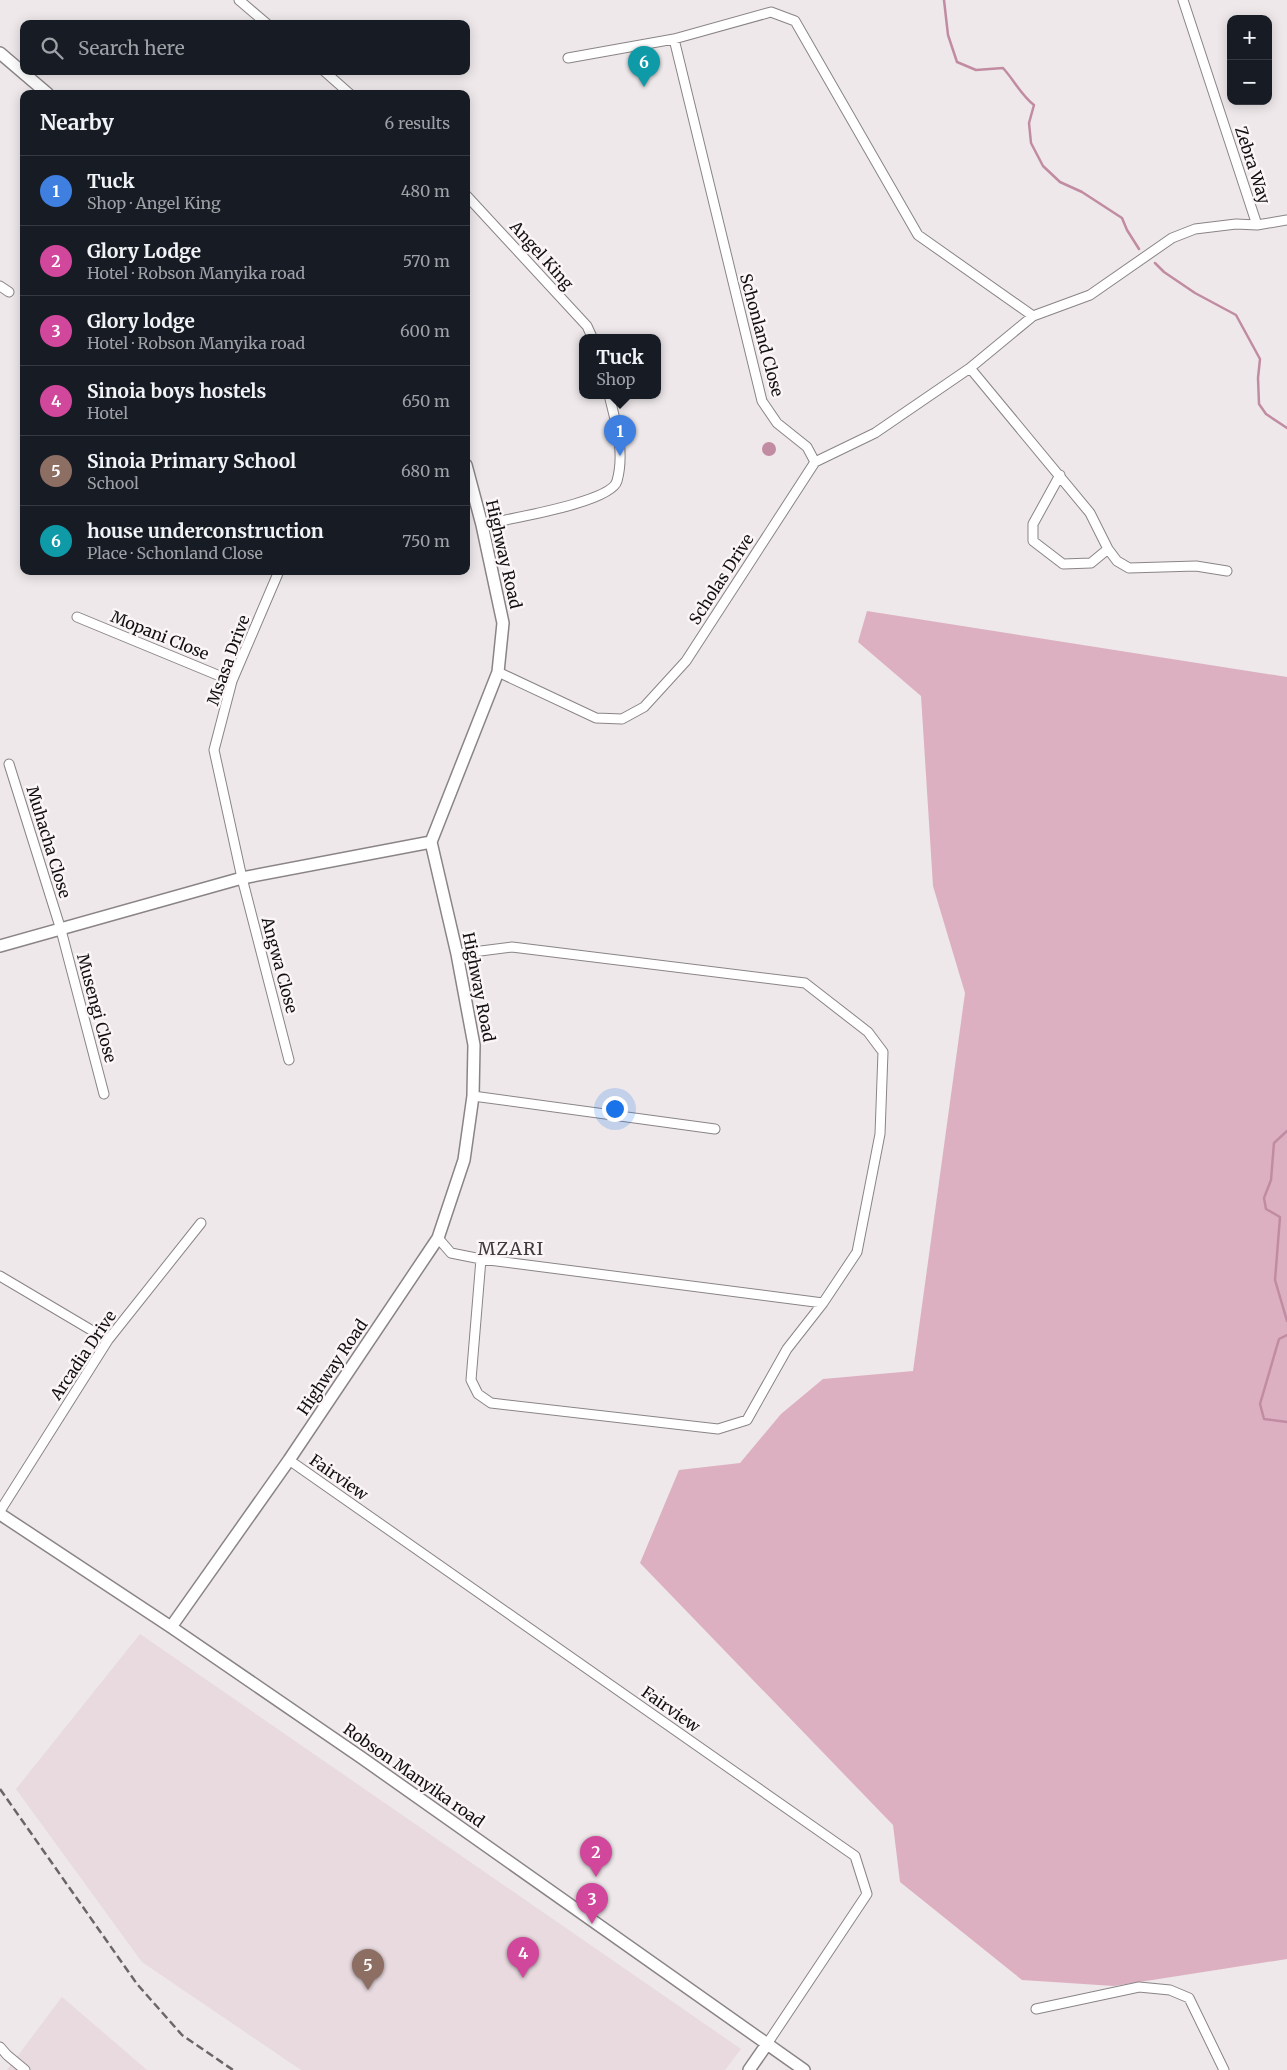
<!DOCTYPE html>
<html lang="en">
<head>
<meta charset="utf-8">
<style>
  body { margin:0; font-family:Merriweather,serif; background:#20242c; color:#f1f3f6 }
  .controls { position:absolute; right:15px; top:15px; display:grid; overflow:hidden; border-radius:10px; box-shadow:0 2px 12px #0003 }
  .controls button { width:45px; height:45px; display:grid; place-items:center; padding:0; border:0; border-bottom:1px solid #363941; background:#171b24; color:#f1f3f6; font:25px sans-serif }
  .you { position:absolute; left:614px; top:1108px; width:18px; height:18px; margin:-12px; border:4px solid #fff; border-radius:50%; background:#1a73e8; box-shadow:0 0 0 8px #1a73e833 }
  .badge { display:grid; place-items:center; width:32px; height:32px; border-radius:50%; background:#b45309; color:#fff; font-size:16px; font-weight:700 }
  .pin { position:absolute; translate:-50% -41px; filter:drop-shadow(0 1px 2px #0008) }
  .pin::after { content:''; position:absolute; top:26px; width:18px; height:15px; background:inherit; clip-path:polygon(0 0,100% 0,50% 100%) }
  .popup { position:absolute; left:579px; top:334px; width:82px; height:65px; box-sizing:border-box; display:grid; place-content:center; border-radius:10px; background:#171b24; filter:drop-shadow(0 1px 4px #0005); font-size:16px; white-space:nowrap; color:#9ea1a6 }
  .popup b { font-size:19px; color:#f1f3f6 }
  .popup::after { content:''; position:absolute; left:50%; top:100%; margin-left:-10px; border:10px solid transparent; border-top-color:#171b24 }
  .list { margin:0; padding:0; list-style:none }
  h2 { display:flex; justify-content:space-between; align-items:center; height:65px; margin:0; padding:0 20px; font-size:21px }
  h2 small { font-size:16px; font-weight:400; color:#9ea1a6 }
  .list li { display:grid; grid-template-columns:32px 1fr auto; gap:15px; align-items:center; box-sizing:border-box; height:70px; padding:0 20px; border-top:1px solid #363941 }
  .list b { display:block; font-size:19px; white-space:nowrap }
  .list p { margin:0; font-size:16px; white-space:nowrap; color:#9ea1a6 }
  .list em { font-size:16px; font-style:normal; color:#9ea1a6 }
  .icon { flex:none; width:28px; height:28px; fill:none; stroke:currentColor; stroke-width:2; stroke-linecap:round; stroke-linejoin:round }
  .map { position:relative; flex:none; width:1287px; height:2070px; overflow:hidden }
  .search { position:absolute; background:#171b24; box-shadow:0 2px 12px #0003; left:20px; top:20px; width:450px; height:55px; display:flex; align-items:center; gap:12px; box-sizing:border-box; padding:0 18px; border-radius:10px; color:#9ea1a6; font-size:19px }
  .panel { position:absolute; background:#171b24; box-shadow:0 2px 12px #0003; left:20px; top:90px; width:450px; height:485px; border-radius:10px }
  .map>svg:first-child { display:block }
  .built { fill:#e8dadf }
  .green { fill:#ddb0c1 }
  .water { fill:#c18ca1 }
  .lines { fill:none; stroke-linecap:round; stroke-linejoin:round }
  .stream { stroke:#c18ca1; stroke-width:2.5 }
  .street-casing { stroke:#8a8486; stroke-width:11 }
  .secondary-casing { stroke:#8a8486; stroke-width:14 }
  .street { stroke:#fff; stroke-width:9 }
  .secondary { stroke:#fff; stroke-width:11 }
  .rail { stroke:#6a6667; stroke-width:2.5; stroke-dasharray:8 4; stroke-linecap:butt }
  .labels { text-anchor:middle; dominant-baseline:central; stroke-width:5; stroke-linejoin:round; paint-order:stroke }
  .street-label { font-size:16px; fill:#110f0f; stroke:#fbf5f7 }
  .neighbourhood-label { font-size:18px; letter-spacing:1px; fill:#3f3a3c; stroke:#fbf5f7 }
</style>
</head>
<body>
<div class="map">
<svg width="1287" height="2070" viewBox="0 0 1287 2070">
  <rect width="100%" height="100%" fill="#eee8ea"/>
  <path class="built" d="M 140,1634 L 741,2049 L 725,2070 L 301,2070 L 142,1962 L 16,1789 Z
    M 62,1997 L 147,2070 L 7,2070 Z"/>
  <path class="green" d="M 867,611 L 1287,677 L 1287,1959 L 1114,1986 L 1022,1980 L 900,1882 L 893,1825 L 640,1563 L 679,1470 L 740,1463 L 781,1414 L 823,1379 L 913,1371 L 965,993 L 933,886 L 921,696 L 858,642 Z"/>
  <path class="water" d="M762 449a7 7 0 1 1 14 0a7 7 0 1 1-14 0Z"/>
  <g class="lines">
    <path class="stream" d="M 944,0 L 948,35 L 957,62 L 976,70 L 1003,68 C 1014,80 1021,95 1034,105 L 1029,123 L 1031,143 L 1043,166 L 1060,182 L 1082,192 L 1122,218 L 1127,230 L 1139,249
      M 1155,263 L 1164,272 L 1195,293 L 1236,315 L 1260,359 L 1258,378 L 1259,404 L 1266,414 L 1287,428
      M 1287,1131 L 1274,1143 L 1271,1180 L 1264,1198 L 1266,1209 L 1280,1217 L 1275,1280 L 1287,1321
      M 1287,1335 L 1279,1339 L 1260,1404 L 1264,1419 L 1287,1422"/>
    <defs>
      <path id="street" d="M 239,0 L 267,24
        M 1183,0 L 1257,225
        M 674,39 L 771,12 L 795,21 L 918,235 L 1033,316
        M 568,58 L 674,39 L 762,401 L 777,423 L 807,447 L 815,462 L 875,433 L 970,368 L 1033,316 L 1090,295 L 1172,238 L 1195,229 L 1236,224 L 1257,225 L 1287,220
        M 324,71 L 350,94
        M 466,195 L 587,326 L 592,337
        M 0,286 L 9,292
        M 970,368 L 1090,513 L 1108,549 L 1091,563 L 1063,564 L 1033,541 L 1033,524 L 1060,475
        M 482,525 C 505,519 611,503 617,481 C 625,452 616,423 609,395
        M 1108,549 L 1117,561 L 1129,568 L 1196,566 L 1227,571
        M 279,571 L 232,681 L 214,750 L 242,878 L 289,1060
        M 77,617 L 232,681
        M 498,672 L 596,718 L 622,719 L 644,707 L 686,661 L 815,462
        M 9,764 L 61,930 L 104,1094
        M 473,1096 L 715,1129
        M 438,1238 L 451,1253 L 481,1259 L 823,1303 L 857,1252 L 880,1134 L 883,1052 L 868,1032 L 805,983 L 512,947 L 457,954
        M 481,1259 L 471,1380 L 478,1394 L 491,1403 L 718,1429 L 747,1420 L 787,1349 L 823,1303
        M 0,1276 L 108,1340
        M 289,1460 L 855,1856 L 867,1894 L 767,2044
        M 0,1511 L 108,1340 L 201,1223
        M 1036,2009 L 1139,1987 L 1170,1990 L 1189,1998 L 1224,2070
        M 0,2047 L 7,2055 L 25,2070"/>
      <path id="secondary" d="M 0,53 L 48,94
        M 0,946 L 242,878 L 431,842
        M 0,1514 L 171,1627 L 362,1758 L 804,2070
        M 171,1627 L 289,1460 L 438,1238 L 464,1160 L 473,1096 L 474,1045 L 457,954 L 431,842 L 498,672 L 503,623 L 482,525 L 466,465
        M 749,2070 L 767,2044"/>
    </defs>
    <use href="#street" class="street-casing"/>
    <use href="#secondary" class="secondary-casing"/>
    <use href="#street" class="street"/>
    <use href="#secondary" class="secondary"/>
    <path class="rail" d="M 0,1789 L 137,1984 L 182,2035 L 233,2070"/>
  </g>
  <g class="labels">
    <g class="street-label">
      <text transform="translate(1253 165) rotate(72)">Zebra Way</text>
      <text transform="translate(542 255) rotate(48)">Angel King</text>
      <text transform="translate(762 335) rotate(75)">Schonland Close</text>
      <text transform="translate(504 554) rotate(77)">Highway Road</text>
      <text transform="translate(721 579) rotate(-57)">Scholas Drive</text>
      <text transform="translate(160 635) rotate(22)">Mopani Close</text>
      <text transform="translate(228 660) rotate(-70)">Msasa Drive</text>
      <text transform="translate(49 842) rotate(73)">Muhacha Close</text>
      <text transform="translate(280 965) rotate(75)">Angwa Close</text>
      <text transform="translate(479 987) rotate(79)">Highway Road</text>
      <text transform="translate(97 1008) rotate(75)">Musengi Close</text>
      <text transform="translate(83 1355) rotate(-56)">Arcadia Drive</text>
      <text transform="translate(332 1367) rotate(-56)">Highway Road</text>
      <text transform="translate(339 1477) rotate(35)">Fairview</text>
      <text transform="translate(671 1709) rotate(35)">Fairview</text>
      <text transform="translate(414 1775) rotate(35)">Robson Manyika road</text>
    </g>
    <g class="neighbourhood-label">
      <text x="511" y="1248">MZARI</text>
    </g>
  </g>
</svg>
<div class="controls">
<button>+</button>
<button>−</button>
</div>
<div class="you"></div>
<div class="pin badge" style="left:620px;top:456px;background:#3f7fe0">1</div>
<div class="popup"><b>Tuck</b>Shop</div>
<div class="pin badge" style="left:596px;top:1877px;background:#d1479c">2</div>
<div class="pin badge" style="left:592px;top:1924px;background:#d1479c">3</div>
<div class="pin badge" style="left:523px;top:1978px;background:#d1479c">4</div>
<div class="pin badge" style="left:368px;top:1990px;background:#8d6e63">5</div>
<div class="pin badge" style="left:644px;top:87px;background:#0f9aa8">6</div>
<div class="search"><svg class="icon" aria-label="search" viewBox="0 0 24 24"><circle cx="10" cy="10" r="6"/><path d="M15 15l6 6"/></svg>Search here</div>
<section class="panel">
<h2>Nearby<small>6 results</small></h2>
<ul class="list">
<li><span class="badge" style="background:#3f7fe0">1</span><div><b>Tuck</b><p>Shop · Angel King</p></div><em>480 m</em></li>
<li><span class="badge" style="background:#d1479c">2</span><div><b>Glory Lodge</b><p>Hotel · Robson Manyika road</p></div><em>570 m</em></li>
<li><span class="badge" style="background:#d1479c">3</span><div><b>Glory lodge</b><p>Hotel · Robson Manyika road</p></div><em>600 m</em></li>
<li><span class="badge" style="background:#d1479c">4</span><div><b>Sinoia boys hostels</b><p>Hotel</p></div><em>650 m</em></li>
<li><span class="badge" style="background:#8d6e63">5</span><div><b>Sinoia Primary School</b><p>School</p></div><em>680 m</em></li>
<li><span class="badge" style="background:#0f9aa8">6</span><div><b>house underconstruction</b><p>Place · Schonland Close</p></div><em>750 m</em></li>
</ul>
</section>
</div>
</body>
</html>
